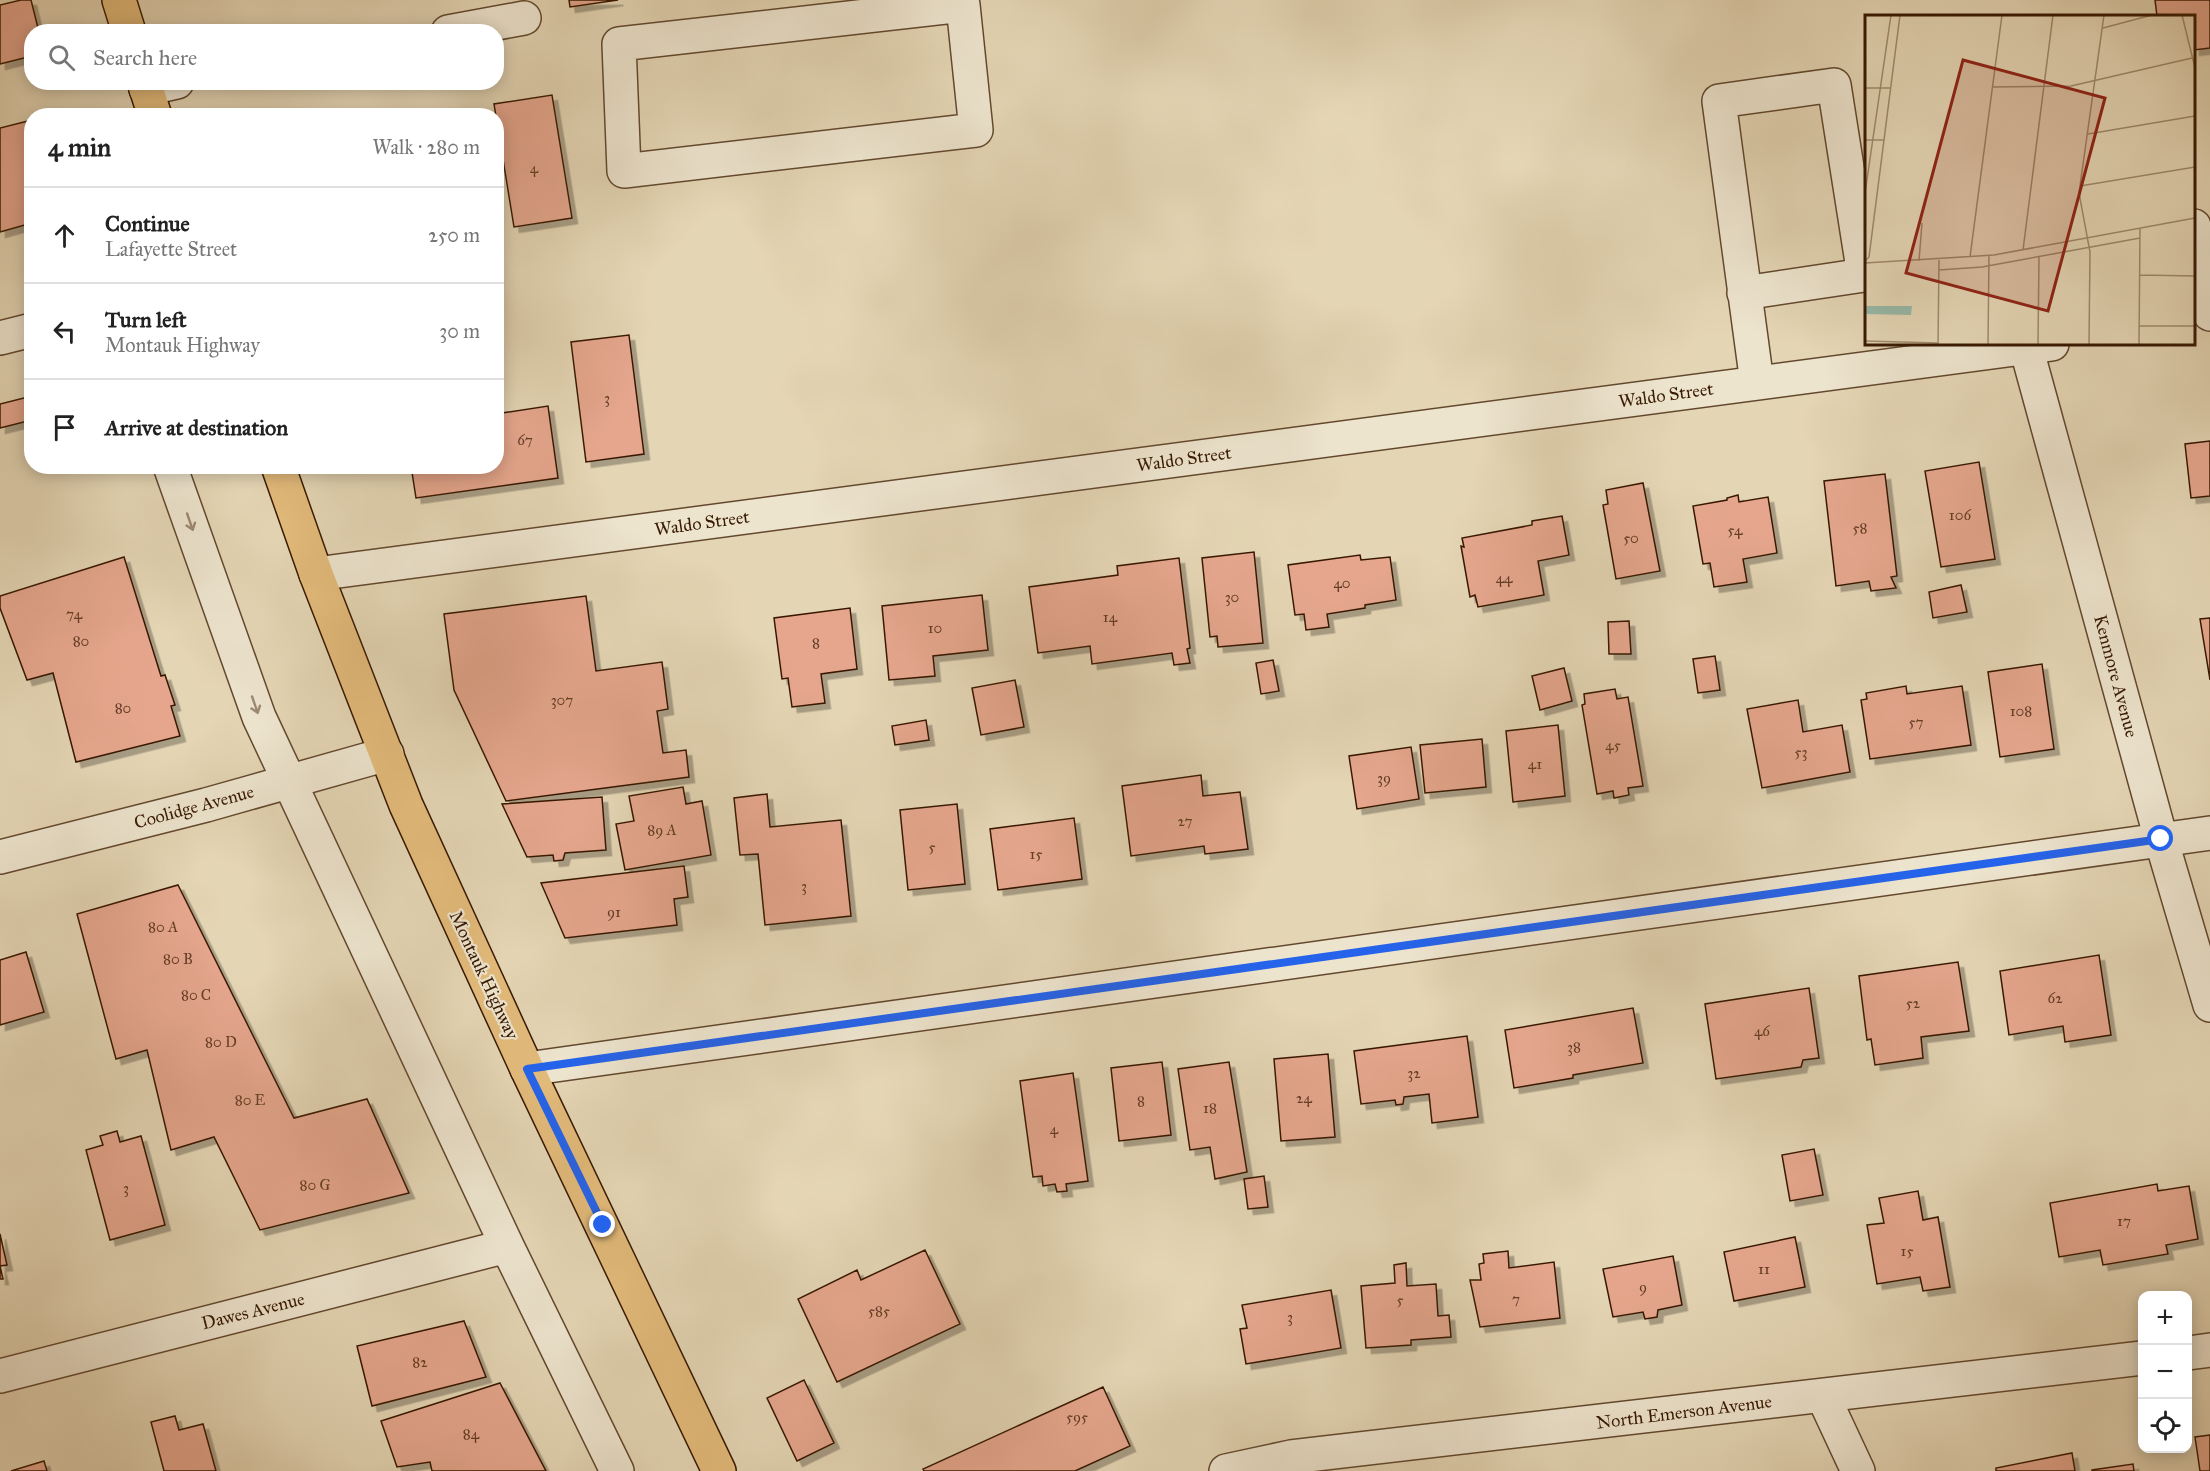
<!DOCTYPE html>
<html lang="en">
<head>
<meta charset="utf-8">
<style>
  body { margin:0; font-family:"IM FELL Great Primer",serif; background:#f2f2f2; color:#222 }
  .controls { position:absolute; right:18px; bottom:18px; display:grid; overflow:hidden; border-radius:12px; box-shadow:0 3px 15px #0003 }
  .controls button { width:54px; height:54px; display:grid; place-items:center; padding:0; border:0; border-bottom:2px solid #e0e0e0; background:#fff; color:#222; font:30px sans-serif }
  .stop { position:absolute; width:18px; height:18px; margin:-14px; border:4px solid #2563eb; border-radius:50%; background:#fff }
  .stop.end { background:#2563eb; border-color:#fff; box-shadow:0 2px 6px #0008 }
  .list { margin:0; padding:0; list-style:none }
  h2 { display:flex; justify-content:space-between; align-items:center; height:78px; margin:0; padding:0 24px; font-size:26px }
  h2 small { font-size:20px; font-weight:400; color:#767676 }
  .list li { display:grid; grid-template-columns:39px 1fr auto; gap:18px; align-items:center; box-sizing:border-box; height:96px; padding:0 24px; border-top:2px solid #e0e0e0 }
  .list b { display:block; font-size:22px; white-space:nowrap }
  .list p { margin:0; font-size:20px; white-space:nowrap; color:#767676 }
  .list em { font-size:20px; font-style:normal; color:#767676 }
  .icon { flex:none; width:33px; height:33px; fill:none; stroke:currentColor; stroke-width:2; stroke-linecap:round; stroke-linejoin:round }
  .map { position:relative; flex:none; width:2210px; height:1471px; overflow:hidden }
  .search { position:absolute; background:#fff; box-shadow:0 3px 15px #0003; left:24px; top:24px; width:480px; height:66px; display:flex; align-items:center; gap:15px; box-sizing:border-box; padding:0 21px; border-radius:24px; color:#767676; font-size:22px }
  .panel { position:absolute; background:#fff; box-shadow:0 3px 15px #0003; left:24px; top:108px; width:480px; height:366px; border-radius:24px }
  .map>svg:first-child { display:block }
  .building { fill:#e5a68d; stroke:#381902; stroke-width:1.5; filter:url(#shadow) }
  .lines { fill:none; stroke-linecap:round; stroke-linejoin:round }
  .minor-casing { stroke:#63482e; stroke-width:36 }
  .major-casing { stroke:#381902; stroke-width:36 }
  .minor { stroke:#ede4ce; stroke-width:33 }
  .major { stroke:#e2ba7a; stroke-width:33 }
  .oneway { stroke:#9c8972 }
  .route { stroke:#2563eb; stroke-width:8 }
  .labels { text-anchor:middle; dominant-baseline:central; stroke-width:4.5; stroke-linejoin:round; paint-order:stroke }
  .number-label { font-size:15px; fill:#633c25 }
  .street-label { font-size:18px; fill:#381902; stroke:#ede4ce }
  .inset-road { fill:none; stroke:#9f8a6d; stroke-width:1.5 }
  .view { fill:#8f2418; fill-opacity:0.15; stroke:#8f2418; stroke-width:3 }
  .inset-edge { fill:none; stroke:#381902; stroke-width:3 }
</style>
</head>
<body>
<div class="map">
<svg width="2210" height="1471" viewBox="0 0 2210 1471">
  <defs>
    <filter id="shadow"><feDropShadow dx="5.5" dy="5.5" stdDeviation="0" flood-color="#0004"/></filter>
  </defs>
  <rect width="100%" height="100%" fill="#e4d5b4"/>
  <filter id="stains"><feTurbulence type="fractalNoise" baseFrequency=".00333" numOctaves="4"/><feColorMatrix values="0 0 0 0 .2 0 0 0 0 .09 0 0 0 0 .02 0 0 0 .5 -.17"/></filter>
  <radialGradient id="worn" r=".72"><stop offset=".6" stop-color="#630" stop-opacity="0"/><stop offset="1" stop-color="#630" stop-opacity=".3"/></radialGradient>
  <path class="building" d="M 21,0 L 31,0 L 39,32 L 32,32 L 32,56 L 0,64 L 0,5 Z
    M 569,0 L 618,0 L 570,7 Z
    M 2155,0 L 2210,0 L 2210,48 L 2194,50 L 2194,16 L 2157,16 Z
    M 552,95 L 572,218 L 514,227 L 494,104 Z
    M 32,120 L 32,223 L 0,232 L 0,128 Z
    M 629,335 L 644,454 L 586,462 L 571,342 Z
    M 32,396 L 32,420 L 0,428 L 0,404 Z
    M 548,406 L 558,478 L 416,498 L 411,466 L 496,466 L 496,414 Z
    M 2210,441 L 2210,496 L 2191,498 L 2185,444 Z
    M 1979,462 L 1995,559 L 1941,567 L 1925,471 Z
    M 1885,474 L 1897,576 L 1891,577 L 1896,588 L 1871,591 L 1869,581 L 1836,586 L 1824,481 Z
    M 1643,483 L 1660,571 L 1616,579 L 1603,505 L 1608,504 L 1606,490 Z
    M 1738,495 L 1739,502 L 1768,497 L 1777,553 L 1743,559 L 1747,582 L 1714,587 L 1710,563 L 1703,564 L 1693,506 L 1727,500 L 1727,498 Z
    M 1562,516 L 1569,555 L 1538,561 L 1544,595 L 1478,607 L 1475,595 L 1470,597 L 1461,546 L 1464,547 L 1462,538 L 1532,525 L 1532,521 Z
    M 1254,552 L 1263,643 L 1218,647 L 1217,636 L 1210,637 L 1202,558 Z
    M 1360,555 L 1361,560 L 1390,557 L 1396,600 L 1365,605 L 1365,608 L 1327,614 L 1329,627 L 1306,630 L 1304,614 L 1295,615 L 1288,565 Z
    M 124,557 L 161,676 L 165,675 L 175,705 L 171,706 L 180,736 L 76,762 L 53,673 L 27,680 L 0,608 L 0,596 Z
    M 1179,558 L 1190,648 L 1187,649 L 1190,663 L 1174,665 L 1172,653 L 1092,664 L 1090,646 L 1038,653 L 1029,587 L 1118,575 L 1117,566 Z
    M 1961,585 L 1967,612 L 1933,618 L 1929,592 Z
    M 982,595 L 988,650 L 933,656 L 935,676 L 889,680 L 882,606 Z
    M 586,596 L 596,671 L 662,662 L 668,709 L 657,711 L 663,753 L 686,750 L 689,777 L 506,801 L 454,690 L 444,614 Z
    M 850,608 L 857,669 L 821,674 L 825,703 L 792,707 L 788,678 L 782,679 L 774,618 Z
    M 2210,618 L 2210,680 L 2200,619 Z
    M 1629,621 L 1631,654 L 1609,654 L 1608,622 Z
    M 1715,656 L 1720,690 L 1698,693 L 1693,659 Z
    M 1273,660 L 1279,691 L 1261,694 L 1256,663 Z
    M 2042,664 L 2054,749 L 2000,757 L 1988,672 Z
    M 1564,668 L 1572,701 L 1540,710 L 1532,676 Z
    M 1015,680 L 1024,727 L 981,735 L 972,688 Z
    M 1906,686 L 1907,694 L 1962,686 L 1971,745 L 1870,759 L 1861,700 L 1867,699 L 1866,693 Z
    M 1615,689 L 1617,699 L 1628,697 L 1643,786 L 1628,788 L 1629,795 L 1614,798 L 1613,791 L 1597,794 L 1582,705 L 1585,704 L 1584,694 Z
    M 1798,700 L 1803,732 L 1842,725 L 1850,772 L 1762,788 L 1747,709 Z
    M 926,720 L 929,740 L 895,745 L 892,726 Z
    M 1558,725 L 1565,796 L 1513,802 L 1506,731 Z
    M 1482,739 L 1486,787 L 1425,793 L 1420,745 Z
    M 1411,747 L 1419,799 L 1357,809 L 1349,756 Z
    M 1201,775 L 1203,796 L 1240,792 L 1248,849 L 1205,854 L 1204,846 L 1131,856 L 1122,786 Z
    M 683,787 L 686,804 L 702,801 L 711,855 L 625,870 L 616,824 L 634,821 L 629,796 Z
    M 767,794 L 770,827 L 841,820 L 851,916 L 765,925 L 758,854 L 740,855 L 734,798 Z
    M 602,797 L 606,850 L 565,853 L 563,860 L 554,861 L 553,855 L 527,857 L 502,804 Z
    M 957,804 L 965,884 L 908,890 L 900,810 Z
    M 1074,818 L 1082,879 L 998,890 L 990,829 Z
    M 684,866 L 688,897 L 674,899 L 677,925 L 565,938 L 541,883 Z
    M 178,885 L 294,1118 L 367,1099 L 409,1193 L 260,1230 L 214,1137 L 171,1150 L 147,1050 L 116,1059 L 77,914 Z
    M 26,952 L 44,1012 L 0,1025 L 0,960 Z
    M 2099,955 L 2111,1035 L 2065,1042 L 2063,1026 L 2009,1035 L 2000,971 Z
    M 1958,962 L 1969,1031 L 1921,1037 L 1923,1058 L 1875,1065 L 1871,1039 L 1867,1040 L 1859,976 Z
    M 1809,988 L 1819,1058 L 1803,1060 L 1801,1067 L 1716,1079 L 1705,1004 Z
    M 1633,1008 L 1643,1063 L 1573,1075 L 1573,1078 L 1514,1088 L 1505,1030 Z
    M 1467,1036 L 1478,1117 L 1432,1123 L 1429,1094 L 1404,1097 L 1403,1104 L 1396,1105 L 1395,1100 L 1361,1104 L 1354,1051 Z
    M 1328,1054 L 1335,1137 L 1281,1141 L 1274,1059 Z
    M 1162,1062 L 1171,1135 L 1119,1141 L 1111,1068 Z
    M 1229,1062 L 1247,1172 L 1215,1179 L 1210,1147 L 1190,1150 L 1178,1069 Z
    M 1073,1073 L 1088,1181 L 1066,1184 L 1067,1191 L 1057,1192 L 1055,1184 L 1043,1186 L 1042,1176 L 1033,1177 L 1020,1081 Z
    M 117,1131 L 120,1142 L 141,1136 L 165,1225 L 110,1240 L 86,1150 L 103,1145 L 100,1136 Z
    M 1814,1149 L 1823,1195 L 1790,1201 L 1782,1155 Z
    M 1264,1176 L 1268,1207 L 1248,1209 L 1244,1179 Z
    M 2157,1184 L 2158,1191 L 2189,1186 L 2198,1239 L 2166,1245 L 2168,1254 L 2103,1265 L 2100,1250 L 2059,1257 L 2050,1203 Z
    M 1918,1191 L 1923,1220 L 1938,1217 L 1950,1287 L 1923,1291 L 1920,1277 L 1877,1284 L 1867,1225 L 1884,1223 L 1879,1198 Z
    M 0,1234 L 7,1265 L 0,1266 L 3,1279 L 0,1279 Z
    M 1795,1237 L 1805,1287 L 1734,1301 L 1724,1252 Z
    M 925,1250 L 960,1324 L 837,1382 L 798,1299 L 857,1270 L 861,1280 Z
    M 1508,1251 L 1509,1268 L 1554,1262 L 1560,1318 L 1480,1327 L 1470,1280 L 1481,1280 L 1479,1264 L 1484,1263 L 1483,1254 Z
    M 1673,1256 L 1682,1305 L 1658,1310 L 1657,1317 L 1645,1319 L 1643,1312 L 1613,1317 L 1603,1269 Z
    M 1406,1263 L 1407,1286 L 1436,1284 L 1438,1316 L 1449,1315 L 1451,1337 L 1411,1340 L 1411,1345 L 1366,1348 L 1361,1286 L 1395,1283 L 1394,1265 Z
    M 1331,1290 L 1341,1348 L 1246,1364 L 1240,1329 L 1247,1328 L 1242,1305 Z
    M 464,1321 L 486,1377 L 372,1406 L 357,1346 Z
    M 804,1380 L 834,1443 L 797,1461 L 767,1398 Z
    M 500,1383 L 546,1471 L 432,1471 L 430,1462 L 397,1467 L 381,1421 Z
    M 1103,1387 L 1130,1446 L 1075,1471 L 924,1471 L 923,1469 Z
    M 175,1416 L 179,1430 L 203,1424 L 216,1471 L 164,1471 L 151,1422 Z
    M 2210,1435 L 2210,1471 L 2200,1471 L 2195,1437 Z
    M 2072,1453 L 2075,1471 L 1996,1471 L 1996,1468 Z
    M 44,1461 L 47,1471 L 11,1471 Z
    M 2133,1464 L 2134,1471 L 2092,1471 L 2092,1470 Z"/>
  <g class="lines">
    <defs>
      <path id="minor" d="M 962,0 L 963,5 L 976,130 L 624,171 L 619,44 L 963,5
        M 448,32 L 524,18
        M 146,89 L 177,82
        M 2194,226 L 2210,314
        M 1744,293 L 1864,275 L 1834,85 L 1719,101 L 1757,383
        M 0,338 L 32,330
        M 2026,347 L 2161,839 L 2210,1005
        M 170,466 L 259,717 L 507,1246 L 617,1471
        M 316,574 L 2052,344
        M 0,857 L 206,805 L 387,754
        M 527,1069 L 2210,833
        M 2188,1353 L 2210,1350
        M 0,1376 L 507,1246
        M 1823,1396 L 1858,1471
        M 1226,1471 L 1291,1457 L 2142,1358"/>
      <path id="major" d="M 119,0 L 129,32
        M 144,82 L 155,116
        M 278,466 L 316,574 L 406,805 L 527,1069 L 719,1471"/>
    </defs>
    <use href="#minor" class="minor-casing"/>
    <use href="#major" class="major-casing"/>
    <use href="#minor" class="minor"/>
    <use href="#major" class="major"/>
  </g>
  <defs><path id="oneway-shaft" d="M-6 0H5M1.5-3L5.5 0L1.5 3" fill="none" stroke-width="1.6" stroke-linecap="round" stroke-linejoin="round" transform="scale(1.5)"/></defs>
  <g class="oneway">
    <use href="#oneway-shaft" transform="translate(190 522) rotate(71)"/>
    <use href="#oneway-shaft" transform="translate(255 705) rotate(71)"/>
  </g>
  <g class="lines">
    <path class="route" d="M 603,1225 L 527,1069 L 2161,839"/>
  </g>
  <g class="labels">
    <g class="number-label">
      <text x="534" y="168">4</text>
      <text x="607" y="398">3</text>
      <text x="525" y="440">67</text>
      <text x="1960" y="515">106</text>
      <text x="1860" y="528">58</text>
      <text x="1735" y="530">54</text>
      <text x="1631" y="538">50</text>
      <text x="1504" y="578">44</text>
      <text x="1342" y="583">40</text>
      <text x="1232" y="597">30</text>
      <text x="74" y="614">74</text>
      <text x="1110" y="617">14</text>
      <text x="935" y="628">10</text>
      <text x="81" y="641">80</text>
      <text x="816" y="643">8</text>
      <text x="562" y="700">307</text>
      <text x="123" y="708">80</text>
      <text x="2021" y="711">108</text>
      <text x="1916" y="722">57</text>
      <text x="1613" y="745">45</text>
      <text x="1801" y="752">53</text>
      <text x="1535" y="764">41</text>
      <text x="1384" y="778">39</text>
      <text x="1185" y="821">27</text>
      <text x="662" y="830">89 A</text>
      <text x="932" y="847">5</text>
      <text x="1036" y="854">15</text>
      <text x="804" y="886">3</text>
      <text x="614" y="912">91</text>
      <text x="163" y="927">80 A</text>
      <text x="178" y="959">80 B</text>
      <text x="196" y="995">80 C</text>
      <text x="2055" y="998">62</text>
      <text x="1913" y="1003">52</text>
      <text x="1762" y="1031">46</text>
      <text x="221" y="1042">80 D</text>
      <text x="1574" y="1047">38</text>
      <text x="1414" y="1073">32</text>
      <text x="1304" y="1098">24</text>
      <text x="250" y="1100">80 E</text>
      <text x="1141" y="1101">8</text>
      <text x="1210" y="1108">18</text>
      <text x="1054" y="1129">4</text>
      <text x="315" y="1185">80 G</text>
      <text x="126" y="1188">3</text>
      <text x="2124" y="1221">17</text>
      <text x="1907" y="1251">15</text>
      <text x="1764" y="1269">11</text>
      <text x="1643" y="1287">9</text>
      <text x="1516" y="1299">7</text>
      <text x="1400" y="1300">5</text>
      <text x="879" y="1311">585</text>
      <text x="1290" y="1317">3</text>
      <text x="420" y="1362">82</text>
      <text x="1077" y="1417">595</text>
      <text x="471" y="1434">84</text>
    </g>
    <g class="street-label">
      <text transform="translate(1666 395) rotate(-8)">Waldo Street</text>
      <text transform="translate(1184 459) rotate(-8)">Waldo Street</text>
      <text transform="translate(702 523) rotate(-8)">Waldo Street</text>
      <text transform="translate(2116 676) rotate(75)">Kenmore Avenue</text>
      <text transform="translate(194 807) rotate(-15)">Coolidge Avenue</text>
      <text transform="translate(484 975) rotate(65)">Montauk Highway</text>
      <text transform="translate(253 1311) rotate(-14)">Dawes Avenue</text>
      <text transform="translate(1684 1412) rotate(-7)">North Emerson Avenue</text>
    </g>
  </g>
  <g transform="translate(1865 15)">
    <rect width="330" height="330" fill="#e4d5b4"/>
    <path d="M 0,291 L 47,291 L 46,300 L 0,299 Z" fill="#97b9a8"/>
    <path class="inset-road" d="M 317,0 L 330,53M 238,13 L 287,0M 127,72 L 206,71 L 327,43M 0,73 L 26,73M 223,119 L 330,101M 0,125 L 19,125M 215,171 L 330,152M 0,178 L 26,0M 158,235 L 188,0M 105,242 L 137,0M 0,246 L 4,242 L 35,0M 54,246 L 57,208M 0,248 L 129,240 L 330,203M 74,255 L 117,252 L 275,223M 275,260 L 330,261M 274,311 L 330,311M 0,326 L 73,328M 73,330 L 74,245M 123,330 L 124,240M 173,330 L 174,241M 224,330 L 225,237 L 214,178 L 239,0M 274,330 L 275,213"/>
    <path class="view" d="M 98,45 L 240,83 L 183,296 L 41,258 Z"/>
    <rect width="330" height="330" class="inset-edge"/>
  </g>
  <rect width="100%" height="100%" filter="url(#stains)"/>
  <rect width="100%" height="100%" fill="url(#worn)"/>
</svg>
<div class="controls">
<button>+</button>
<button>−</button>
<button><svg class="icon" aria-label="locate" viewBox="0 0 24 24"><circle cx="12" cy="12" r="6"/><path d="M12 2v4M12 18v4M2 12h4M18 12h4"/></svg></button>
</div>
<div class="stop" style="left:2161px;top:839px"></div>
<div class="stop end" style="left:603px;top:1225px"></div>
<div class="search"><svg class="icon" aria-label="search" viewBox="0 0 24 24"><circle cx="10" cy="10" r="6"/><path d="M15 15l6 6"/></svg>Search here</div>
<section class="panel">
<h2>4 min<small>Walk · 280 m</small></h2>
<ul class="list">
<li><svg class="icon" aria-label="ahead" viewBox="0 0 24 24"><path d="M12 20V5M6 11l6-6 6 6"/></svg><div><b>Continue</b><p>Lafayette Street</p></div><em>250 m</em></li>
<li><svg class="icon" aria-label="left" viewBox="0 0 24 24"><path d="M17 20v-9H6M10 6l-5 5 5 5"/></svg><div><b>Turn left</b><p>Montauk Highway</p></div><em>30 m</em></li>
<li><svg class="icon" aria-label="arrive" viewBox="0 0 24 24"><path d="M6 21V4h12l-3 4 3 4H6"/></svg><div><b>Arrive at destination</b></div></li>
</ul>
</section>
</div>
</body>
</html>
